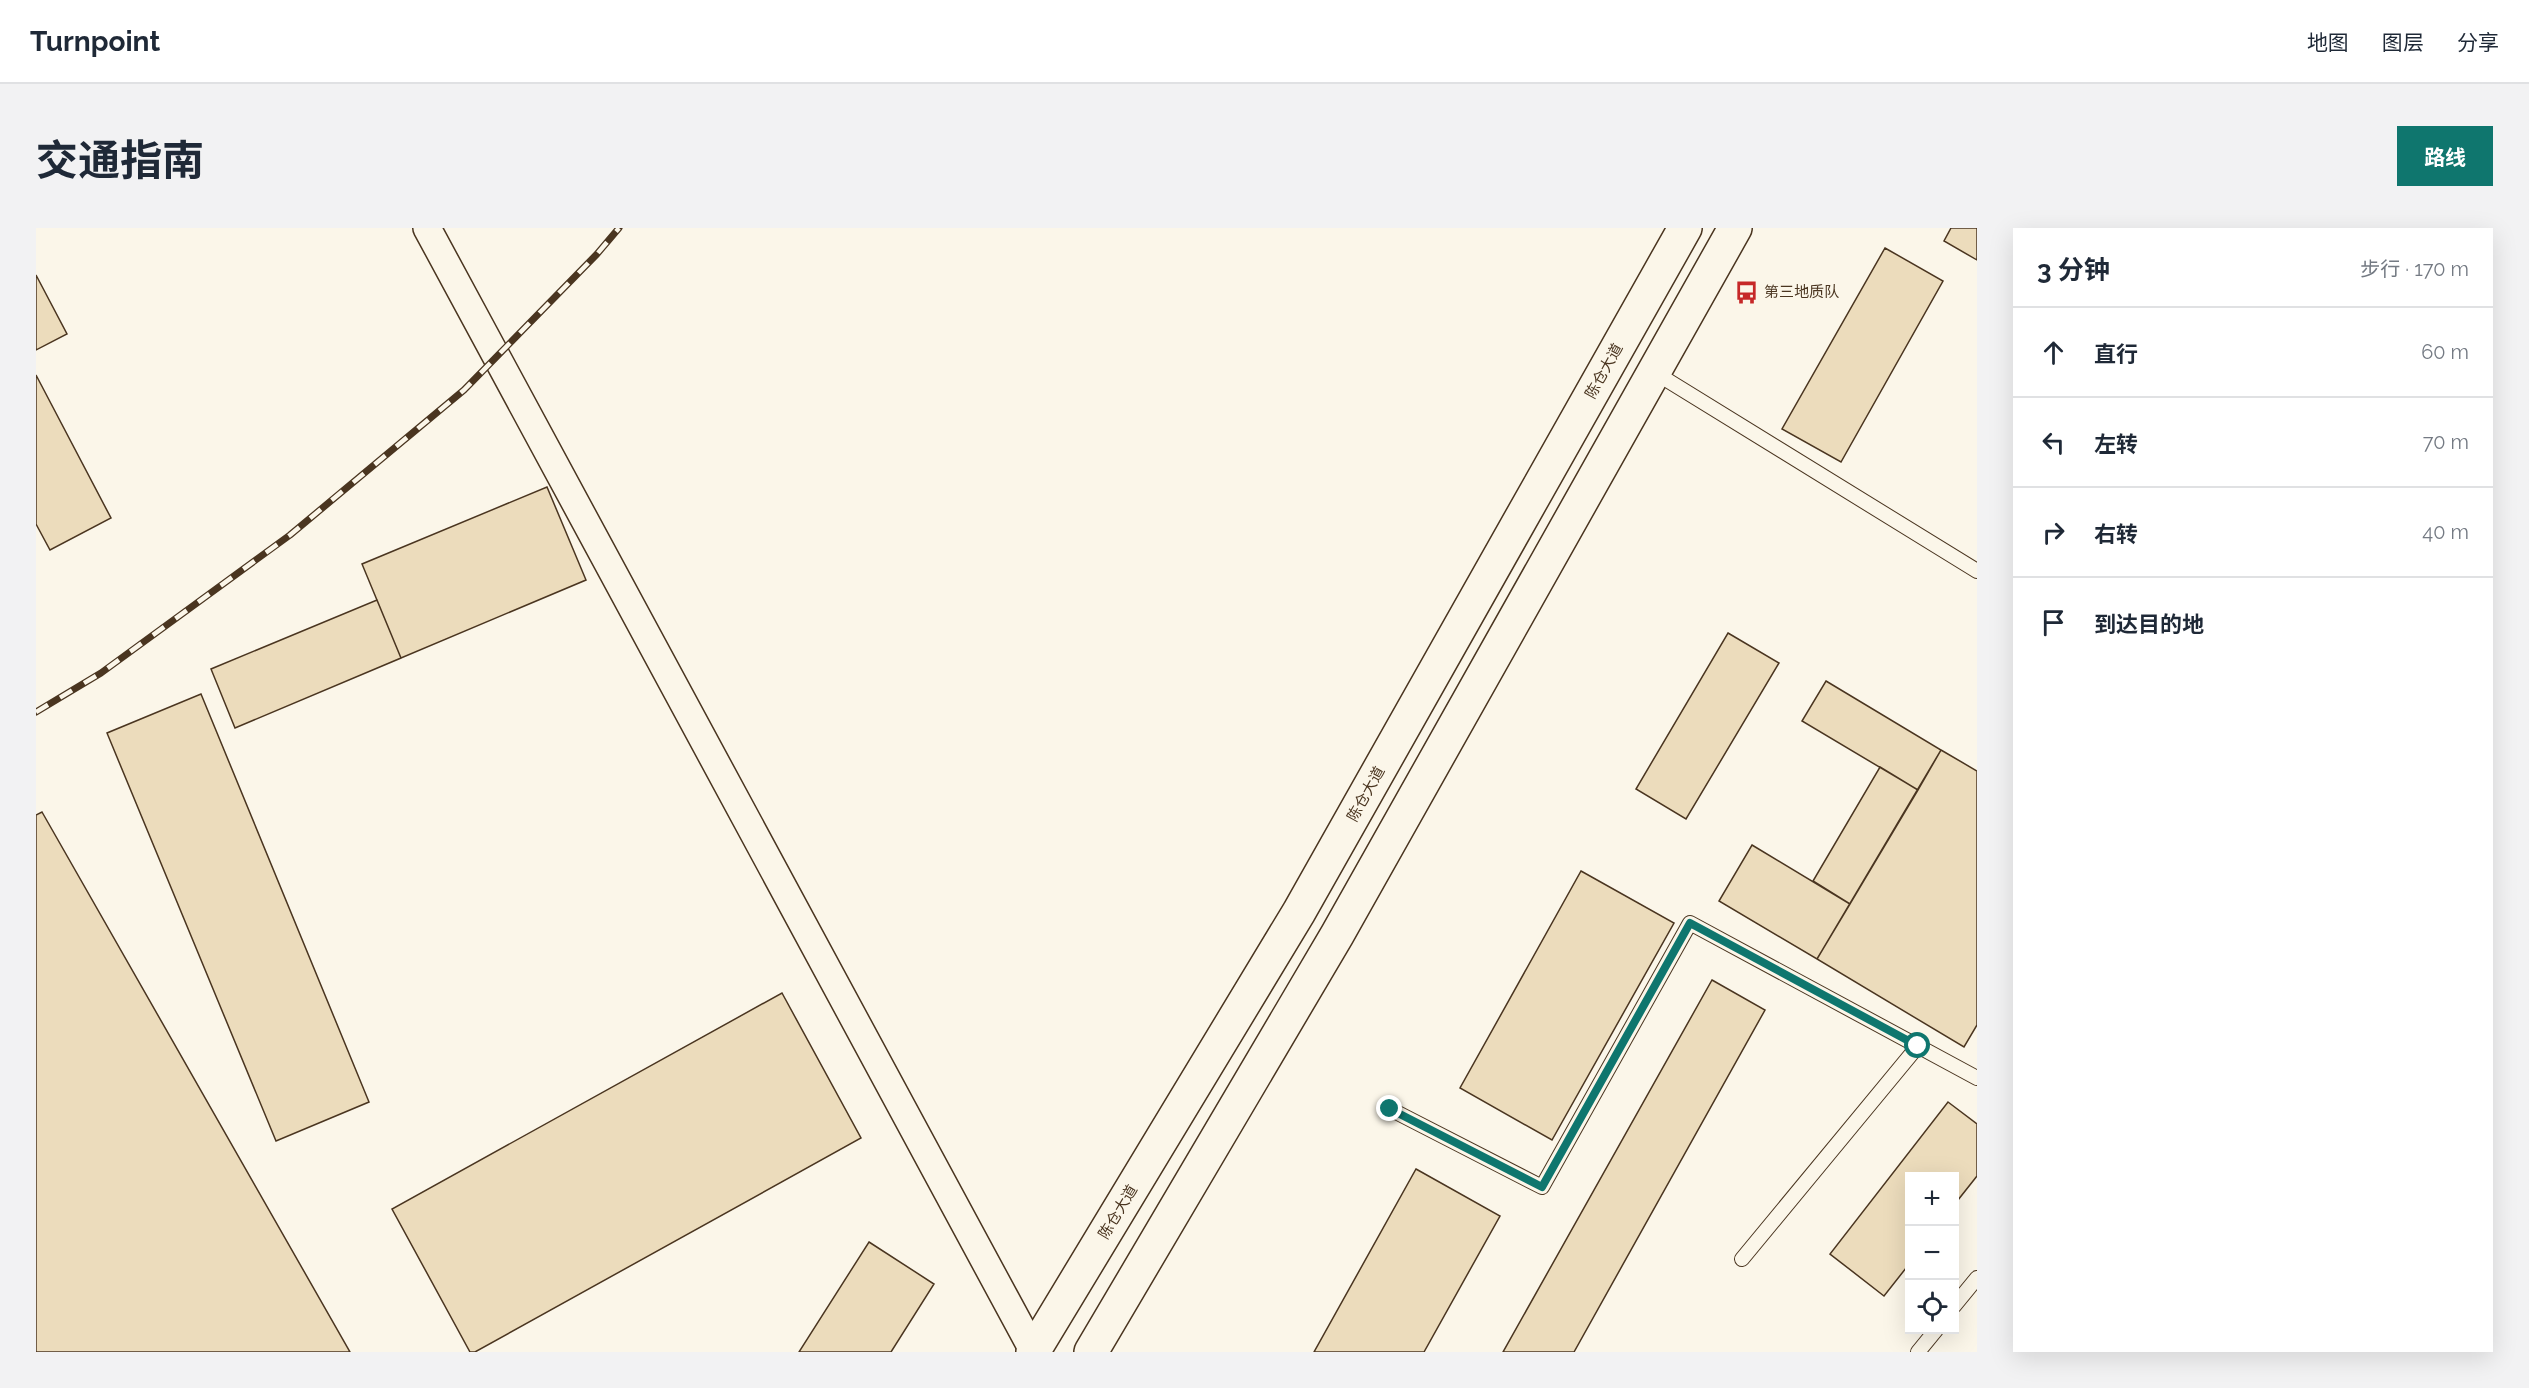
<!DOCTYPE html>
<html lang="zh">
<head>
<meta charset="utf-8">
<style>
  body { margin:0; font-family:Raleway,"Noto Sans SC",sans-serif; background:#f2f2f3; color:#1f2937 }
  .controls { position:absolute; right:18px; bottom:18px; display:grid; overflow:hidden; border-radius:0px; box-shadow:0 6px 24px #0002 }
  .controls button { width:54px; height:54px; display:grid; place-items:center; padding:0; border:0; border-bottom:2px solid #e0e1e3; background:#fff; color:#1f2937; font:30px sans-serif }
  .stop { position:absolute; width:18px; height:18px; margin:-14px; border:4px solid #0f766e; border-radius:50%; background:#fff }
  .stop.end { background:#0f766e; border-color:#fff; box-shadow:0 2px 6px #0008 }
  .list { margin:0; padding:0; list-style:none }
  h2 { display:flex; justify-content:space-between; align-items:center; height:78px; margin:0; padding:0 24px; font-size:26px }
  h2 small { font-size:20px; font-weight:400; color:#747a83 }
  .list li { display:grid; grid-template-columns:39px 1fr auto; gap:18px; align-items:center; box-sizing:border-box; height:90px; padding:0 24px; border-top:2px solid #e0e1e3 }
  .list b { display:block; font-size:22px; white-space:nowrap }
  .list em { font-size:20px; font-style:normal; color:#747a83 }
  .icon { flex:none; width:33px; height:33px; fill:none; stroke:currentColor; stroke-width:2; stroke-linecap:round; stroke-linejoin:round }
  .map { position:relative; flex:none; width:1941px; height:1124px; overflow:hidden; border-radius:0px }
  header { display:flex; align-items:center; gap:36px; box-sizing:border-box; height:84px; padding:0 30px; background:#fff; border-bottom:2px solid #e0e1e3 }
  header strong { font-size:28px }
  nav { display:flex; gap:33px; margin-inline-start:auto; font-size:21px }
  .intro { display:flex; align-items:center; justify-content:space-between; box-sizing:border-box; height:144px; padding:0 36px }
  h1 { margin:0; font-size:42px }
  .button { padding:15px 27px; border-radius:0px; background:#0f766e; color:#fff; font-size:21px; font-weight:700 }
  main { display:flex; gap:36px; padding:0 36px }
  aside { flex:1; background:#fff; border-radius:0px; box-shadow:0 6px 24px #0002 }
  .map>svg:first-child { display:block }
  .building { fill:#ecdcbc; stroke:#4a3520; stroke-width:1.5 }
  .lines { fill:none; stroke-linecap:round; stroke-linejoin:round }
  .lane-casing { stroke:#4a3520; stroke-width:16 }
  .street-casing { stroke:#4a3520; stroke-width:30 }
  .primary-casing { stroke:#4a3520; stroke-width:36 }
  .lane { stroke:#fbf6e9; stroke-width:14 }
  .street { stroke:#fbf6e9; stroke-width:27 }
  .primary { stroke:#fbf6e9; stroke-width:33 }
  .rail-casing { stroke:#4a3520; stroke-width:7 }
  .rail { stroke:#fbf6e9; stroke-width:4.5; stroke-dasharray:14; stroke-linecap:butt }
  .route { stroke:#0f766e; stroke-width:8 }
  .labels { text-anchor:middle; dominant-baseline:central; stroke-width:4.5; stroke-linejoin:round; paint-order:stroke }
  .poi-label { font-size:15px; fill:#4a3520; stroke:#fbf6e9; text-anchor:start }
  .street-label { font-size:15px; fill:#4a3520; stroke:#fbf6e9 }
</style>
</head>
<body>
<header>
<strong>Turnpoint</strong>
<nav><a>地图</a><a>图层</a><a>分享</a></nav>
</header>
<div class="intro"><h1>交通指南</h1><a class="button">路线</a></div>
<main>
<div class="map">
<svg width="1941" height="1124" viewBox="0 0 1941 1124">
  <rect width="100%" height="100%" fill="#fbf6e9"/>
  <path class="building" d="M 1915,0 L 1941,0 L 1941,32 L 1908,13 Z
    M 1849,20 L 1907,53 L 1805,234 L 1746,201 Z
    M 0,47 L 31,106 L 0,122 Z
    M 0,147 L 75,290 L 14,322 L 0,296 Z
    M 511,259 L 550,352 L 365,430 L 326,336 Z
    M 341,372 L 365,430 L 199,500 L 175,441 Z
    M 1692,405 L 1743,435 L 1650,591 L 1600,561 Z
    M 1790,453 L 1905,522 L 1882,562 L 1766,493 Z
    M 165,466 L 333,874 L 240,913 L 71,505 Z
    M 1905,522 L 1941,543 L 1941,797 L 1928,819 L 1781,731 Z
    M 1844,539 L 1882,562 L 1814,676 L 1777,653 Z
    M 6,584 L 314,1124 L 0,1124 L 0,587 Z
    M 1716,617 L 1814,676 L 1781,731 L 1683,673 Z
    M 1545,643 L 1638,695 L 1516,912 L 1424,860 Z
    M 1676,752 L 1729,782 L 1538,1124 L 1467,1124 Z
    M 746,765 L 825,910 L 439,1124 L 434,1124 L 356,981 Z
    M 1912,874 L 1941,896 L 1941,948 L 1918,977 L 1918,948 L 1874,948 L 1874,1035 L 1848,1068 L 1794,1026 Z
    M 1380,941 L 1464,988 L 1388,1124 L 1278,1124 Z
    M 833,1014 L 898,1056 L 855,1124 L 763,1124 Z"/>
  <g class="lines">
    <defs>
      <path id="lane" d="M 1618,144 L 1941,343
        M 1354,881 L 1506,959 L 1654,695 L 1941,850
        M 1706,1031 L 1882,818
        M 1918,1078 L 1941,1050
        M 1882,1124 L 1900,1102"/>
      <path id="street" d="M 391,0 L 998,1124"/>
      <path id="primary" d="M 997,1124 L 1263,684 L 1649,0
        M 1055,1124 L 1301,707 L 1699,0"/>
    </defs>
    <use href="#lane" class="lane-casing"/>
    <use href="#street" class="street-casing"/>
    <use href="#primary" class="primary-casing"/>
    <use href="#lane" class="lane"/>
    <use href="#street" class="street"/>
    <use href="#primary" class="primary"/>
    <defs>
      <path id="rail" d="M 0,484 L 65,445 L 254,307 L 428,162 L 561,26 L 583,0"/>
    </defs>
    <use href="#rail" class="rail-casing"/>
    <use href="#rail" class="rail"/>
  </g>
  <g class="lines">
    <path class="route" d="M 1354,881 L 1506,959 L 1654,695 L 1882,818"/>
  </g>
  <defs>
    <symbol id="bus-bare" viewBox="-9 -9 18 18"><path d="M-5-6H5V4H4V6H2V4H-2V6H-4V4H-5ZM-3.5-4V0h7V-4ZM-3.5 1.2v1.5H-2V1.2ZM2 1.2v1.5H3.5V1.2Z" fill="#c62828" stroke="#fbf6e9" stroke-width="2.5" paint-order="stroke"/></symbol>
  </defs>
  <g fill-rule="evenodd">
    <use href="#bus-bare" x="1694" y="48" width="33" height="33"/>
  </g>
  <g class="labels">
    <g class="poi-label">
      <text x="1728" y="64">第三地质队</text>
    </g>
    <g class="street-label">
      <text transform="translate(1568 143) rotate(-61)">陈仓大道</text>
      <text transform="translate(1330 566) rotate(-61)">陈仓大道</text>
      <text transform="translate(1082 984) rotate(-59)">陈仓大道</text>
    </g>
  </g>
</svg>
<div class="controls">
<button>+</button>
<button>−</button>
<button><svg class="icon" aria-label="locate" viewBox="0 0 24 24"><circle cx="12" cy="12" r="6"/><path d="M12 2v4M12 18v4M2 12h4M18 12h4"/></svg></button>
</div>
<div class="stop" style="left:1882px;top:818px"></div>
<div class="stop end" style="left:1354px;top:881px"></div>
</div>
<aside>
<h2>3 分钟<small>步行 · 170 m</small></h2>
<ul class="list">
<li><svg class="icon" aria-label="ahead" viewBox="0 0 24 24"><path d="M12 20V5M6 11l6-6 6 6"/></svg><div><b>直行</b></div><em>60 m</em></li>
<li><svg class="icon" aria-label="left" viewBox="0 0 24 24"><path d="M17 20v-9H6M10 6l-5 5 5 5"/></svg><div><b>左转</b></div><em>70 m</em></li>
<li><svg class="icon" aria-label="right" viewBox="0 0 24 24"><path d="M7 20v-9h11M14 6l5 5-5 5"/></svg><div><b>右转</b></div><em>40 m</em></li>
<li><svg class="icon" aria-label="arrive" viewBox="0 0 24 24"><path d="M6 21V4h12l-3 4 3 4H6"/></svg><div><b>到达目的地</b></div></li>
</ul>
</aside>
</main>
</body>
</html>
